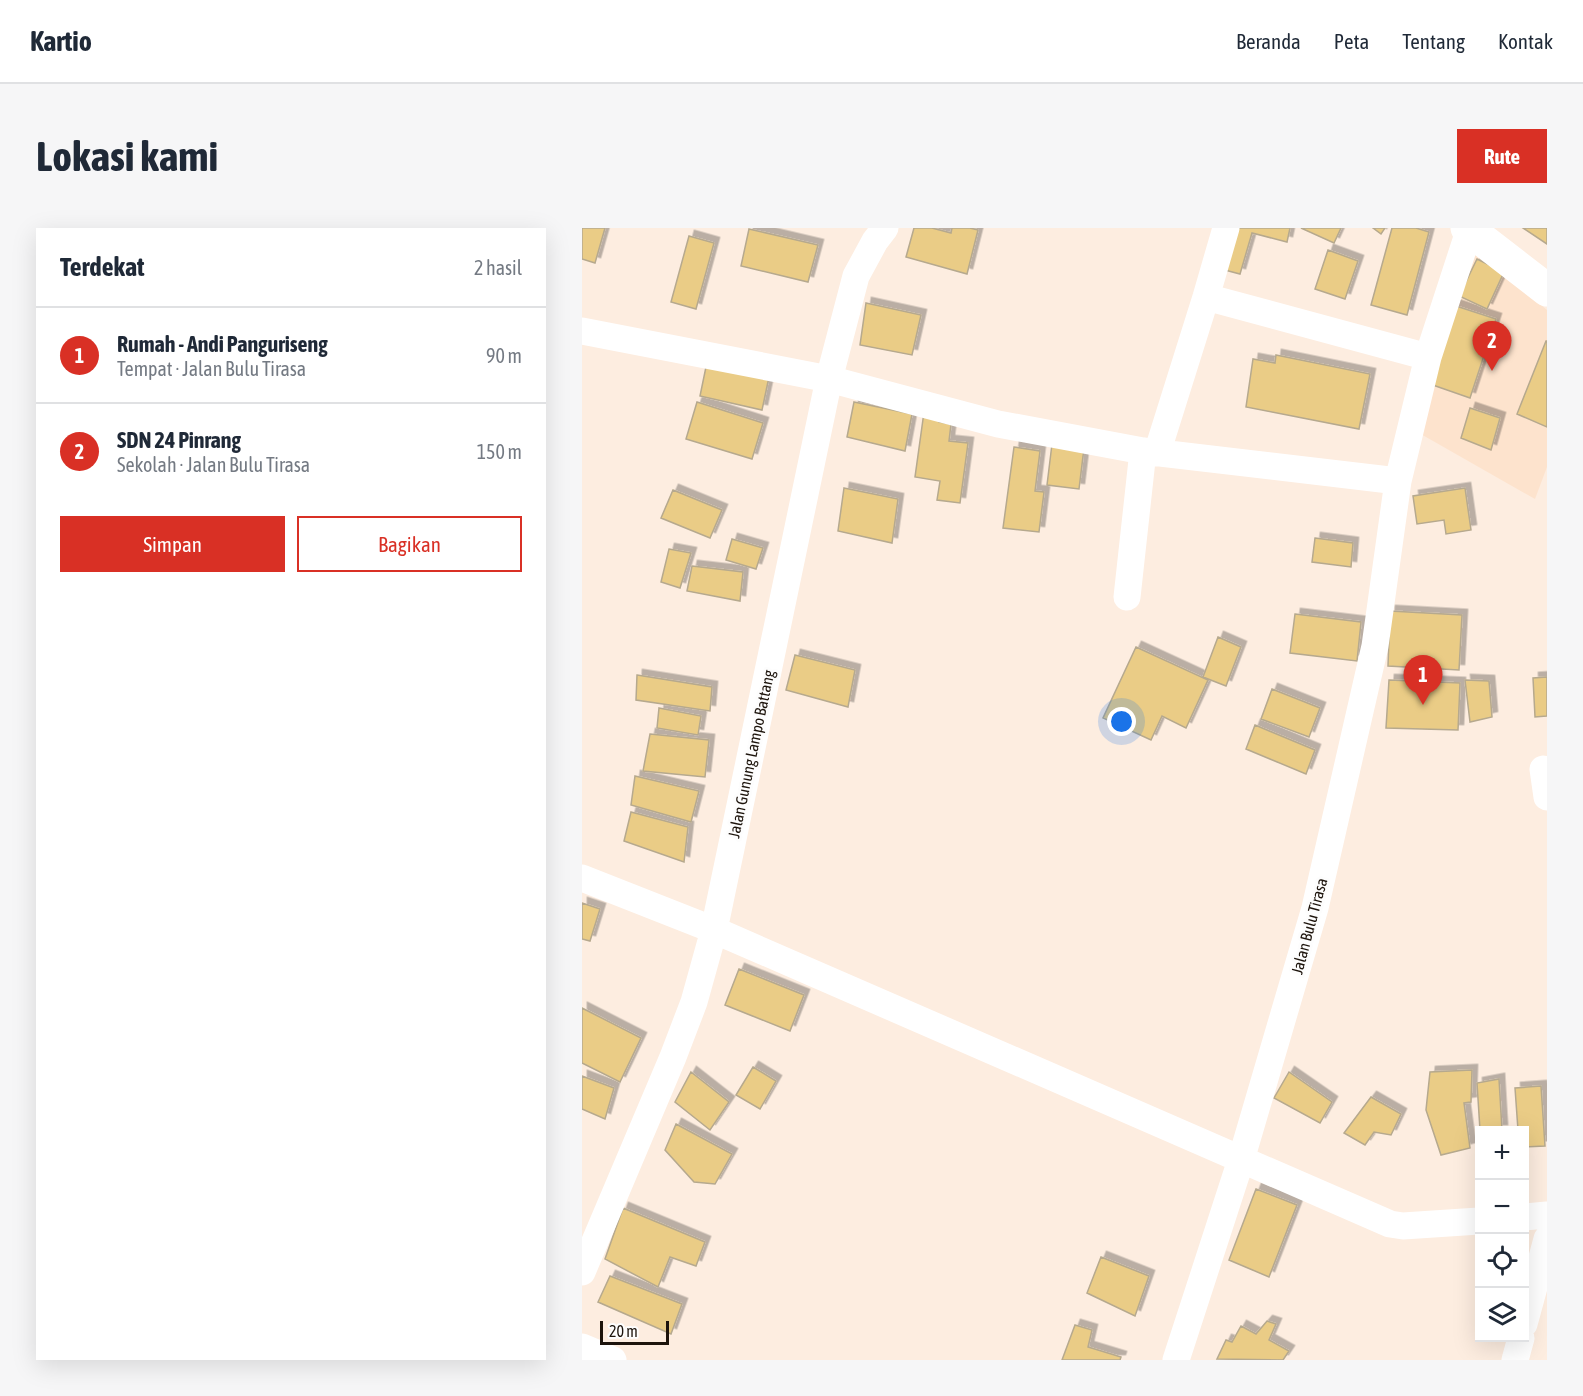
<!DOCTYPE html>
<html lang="id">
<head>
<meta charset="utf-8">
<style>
  body { margin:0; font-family:"Asap Condensed",sans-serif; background:#f6f6f7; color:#1f2937 }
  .controls { position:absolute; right:18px; bottom:18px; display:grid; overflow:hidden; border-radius:0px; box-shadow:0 6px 24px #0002 }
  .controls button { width:54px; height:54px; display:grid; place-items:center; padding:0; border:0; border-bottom:2px solid #e0e1e3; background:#fff; color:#1f2937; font:30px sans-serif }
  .scale { position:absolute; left:18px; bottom:15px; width:69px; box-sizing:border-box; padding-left:6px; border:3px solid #1d140c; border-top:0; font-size:16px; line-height:21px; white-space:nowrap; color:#1d140c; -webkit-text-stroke:4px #fdfdfd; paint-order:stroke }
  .you { position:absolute; left:540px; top:494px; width:21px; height:21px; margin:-15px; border:4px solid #fff; border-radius:50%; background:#1a73e8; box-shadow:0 0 0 9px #1a73e833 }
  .badge { display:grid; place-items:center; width:39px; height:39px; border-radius:50%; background:#d93025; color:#fff; font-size:20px; font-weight:700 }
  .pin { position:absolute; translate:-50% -50px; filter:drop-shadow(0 2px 3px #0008) }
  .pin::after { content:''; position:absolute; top:32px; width:21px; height:18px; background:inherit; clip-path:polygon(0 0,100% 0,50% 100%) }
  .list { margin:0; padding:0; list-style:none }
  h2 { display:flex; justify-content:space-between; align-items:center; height:78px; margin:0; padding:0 24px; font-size:26px }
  h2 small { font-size:20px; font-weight:400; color:#747a83 }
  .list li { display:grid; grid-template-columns:39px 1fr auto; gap:18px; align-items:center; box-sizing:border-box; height:96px; padding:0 24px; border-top:2px solid #e0e1e3 }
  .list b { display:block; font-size:22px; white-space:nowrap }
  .list p { margin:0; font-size:20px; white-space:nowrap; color:#747a83 }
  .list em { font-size:20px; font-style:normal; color:#747a83 }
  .actions { display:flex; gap:12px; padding:18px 24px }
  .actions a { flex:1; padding:14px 0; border:2px solid #d93025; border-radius:0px; text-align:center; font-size:21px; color:#d93025 }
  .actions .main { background:#d93025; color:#fff }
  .icon { flex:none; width:33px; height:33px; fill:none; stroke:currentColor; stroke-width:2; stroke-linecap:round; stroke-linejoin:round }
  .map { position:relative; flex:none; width:965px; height:1132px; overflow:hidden; border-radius:0px }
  header { display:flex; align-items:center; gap:36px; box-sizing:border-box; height:84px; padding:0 30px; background:#fff; border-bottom:2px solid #e0e1e3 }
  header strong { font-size:28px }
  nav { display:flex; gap:33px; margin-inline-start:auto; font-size:21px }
  .intro { display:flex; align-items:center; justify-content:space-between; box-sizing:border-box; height:144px; padding:0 36px }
  h1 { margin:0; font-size:42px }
  .button { padding:15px 27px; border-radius:0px; background:#d93025; color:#fff; font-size:21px; font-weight:700 }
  main { display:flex; gap:36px; padding:0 36px }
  aside { flex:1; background:#fff; border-radius:0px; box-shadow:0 6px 24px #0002 }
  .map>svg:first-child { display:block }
  .built { fill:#fde3cd }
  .building { fill:#eacc86; stroke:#b6a98e; stroke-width:1.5; filter:url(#shadow) }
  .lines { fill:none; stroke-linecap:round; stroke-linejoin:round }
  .minor { stroke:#fff; stroke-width:27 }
  .major { stroke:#fff; stroke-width:33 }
  .labels { text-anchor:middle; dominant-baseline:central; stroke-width:6; stroke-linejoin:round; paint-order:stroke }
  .street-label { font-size:16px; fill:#1d140c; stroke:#fdfdfd }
</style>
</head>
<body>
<header>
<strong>Kartio</strong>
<nav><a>Beranda</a><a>Peta</a><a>Tentang</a><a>Kontak</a></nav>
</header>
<div class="intro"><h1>Lokasi kami</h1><a class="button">Rute</a></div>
<main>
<aside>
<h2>Terdekat<small>2 hasil</small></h2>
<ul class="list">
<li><span class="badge">1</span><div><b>Rumah - Andi Panguriseng</b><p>Tempat · Jalan Bulu Tirasa</p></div><em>90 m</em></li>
<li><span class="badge">2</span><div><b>SDN 24 Pinrang</b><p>Sekolah · Jalan Bulu Tirasa</p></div><em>150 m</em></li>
</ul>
<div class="actions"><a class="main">Simpan</a><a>Bagikan</a></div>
</aside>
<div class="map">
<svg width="965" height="1132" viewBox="0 0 965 1132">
  <defs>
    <filter id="shadow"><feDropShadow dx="5.5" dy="-5.5" stdDeviation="0" flood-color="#0004"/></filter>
  </defs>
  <rect width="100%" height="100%" fill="#fdede0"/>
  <path class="built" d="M 890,19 L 965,82 L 965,239 L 953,271 L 837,205 Z"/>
  <path class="building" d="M 0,0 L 23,0 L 13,35 L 0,31 Z
    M 332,0 L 350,0 L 369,5 L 370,0 L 388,0 L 396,2 L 385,46 L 324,29 Z
    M 646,0 L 708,0 L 705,14 L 670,5 L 658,46 L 635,40 Z
    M 719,0 L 759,0 L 752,15 Z
    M 791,0 L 803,0 L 799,6 Z
    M 810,0 L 834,0 L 847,4 L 825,87 L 789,77 Z
    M 941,0 L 965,0 L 965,16 Z
    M 167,1 L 236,17 L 226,54 L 159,38 Z
    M 107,8 L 132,15 L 114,81 L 89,74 Z
    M 746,22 L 776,33 L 763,71 L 733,61 Z
    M 895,31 L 922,44 L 905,81 L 877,68 Z
    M 284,75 L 339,87 L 330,127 L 278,117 Z
    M 871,77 L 914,91 L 888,170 L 845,155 Z
    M 964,113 L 965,113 L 965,199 L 935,186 Z
    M 694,127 L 788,146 L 777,201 L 664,179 L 671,131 L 693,135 Z
    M 125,134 L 187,149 L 180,182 L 118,168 Z
    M 115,174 L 181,195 L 170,231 L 104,211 Z
    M 272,174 L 330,186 L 323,223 L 265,209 Z
    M 888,180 L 918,190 L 909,222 L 879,210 Z
    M 342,184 L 358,186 L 357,194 L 369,196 L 367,213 L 386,215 L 378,275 L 355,272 L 358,253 L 333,249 Z
    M 470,216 L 502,220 L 497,261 L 465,257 Z
    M 432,219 L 458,223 L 453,263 L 462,264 L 457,304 L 421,300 Z
    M 262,260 L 316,271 L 310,315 L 256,303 Z
    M 883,260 L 889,302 L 864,306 L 862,292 L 835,296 L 831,268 Z
    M 91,262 L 140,282 L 128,310 L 79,290 Z
    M 733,310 L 771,315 L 769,339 L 730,334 Z
    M 150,311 L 181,320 L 174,341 L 144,332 Z
    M 87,321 L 109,325 L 98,360 L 79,354 Z
    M 110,338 L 161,344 L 158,373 L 105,363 Z
    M 808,383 L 880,387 L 877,442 L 806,438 Z
    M 713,386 L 779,394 L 775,433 L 708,425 Z
    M 636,409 L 659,419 L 644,458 L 621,449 Z
    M 554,419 L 626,452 L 604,500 L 580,488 L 569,512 L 521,490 Z
    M 213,427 L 273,442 L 266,479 L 204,462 Z
    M 55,447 L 130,459 L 128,483 L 54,472 Z
    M 965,449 L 965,488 L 953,489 L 951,450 Z
    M 807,452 L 878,455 L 876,502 L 804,500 Z
    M 883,452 L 907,453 L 910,489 L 888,494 Z
    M 690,461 L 738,480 L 727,509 L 679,491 Z
    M 77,480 L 119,488 L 116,507 L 75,500 Z
    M 673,497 L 733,522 L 724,546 L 664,521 Z
    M 68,506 L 127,512 L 123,549 L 61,543 Z
    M 53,548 L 117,563 L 109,594 L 49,577 Z
    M 49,584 L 106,599 L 102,634 L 42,613 Z
    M 0,675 L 18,681 L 8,713 L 0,711 Z
    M 157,741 L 222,767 L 208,803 L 143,777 Z
    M 0,780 L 59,810 L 38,854 L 0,835 Z
    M 171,839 L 194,853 L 178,881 L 154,867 Z
    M 890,842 L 889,874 L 882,875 L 888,920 L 859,927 L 844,882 L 848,844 Z
    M 109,844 L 147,874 L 128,902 L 93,874 Z
    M 707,844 L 750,874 L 738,895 L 692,870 Z
    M 0,848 L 32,860 L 23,891 L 0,881 Z
    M 917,851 L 920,902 L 898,902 L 895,855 Z
    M 959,858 L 963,918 L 942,919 L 942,902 L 936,902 L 933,860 Z
    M 789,869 L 819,886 L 809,907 L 792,904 L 783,917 L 762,905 Z
    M 94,896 L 150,926 L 133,956 L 112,954 L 83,922 Z
    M 674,961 L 715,977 L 687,1049 L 647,1032 Z
    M 41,980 L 123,1014 L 114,1038 L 88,1029 L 76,1059 L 23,1031 Z
    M 519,1029 L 567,1048 L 553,1088 L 505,1065 Z
    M 28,1048 L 100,1076 L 89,1106 L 16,1074 Z
    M 685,1093 L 694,1096 L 687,1112 L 707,1123 L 701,1132 L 635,1131 L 644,1112 L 650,1114 L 659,1098 L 674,1106 Z
    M 493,1097 L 510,1102 L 506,1119 L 539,1129 L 538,1132 L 480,1132 Z"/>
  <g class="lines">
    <path class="minor" d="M 624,69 L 846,129
      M 0,103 L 247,151 L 416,196 L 561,223 L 816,253
      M 575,225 L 624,69 L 644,0
      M 545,369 L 561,223
      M 961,541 L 965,569
      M 0,650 L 132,702 L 808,996 L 821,998 L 897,993
      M 942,989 L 965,987
      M 0,1044 L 91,829 L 112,774 L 132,702 L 247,151 L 274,48 L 293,13 L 303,0
      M 942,1096 L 965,1011
      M 0,1119 L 31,1132
      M 594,1132 L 659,932 L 733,680 L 793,418 L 816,253 L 846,129 L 888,0
      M 933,1132 L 939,1110"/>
    <path class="major" d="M 885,0 L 965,62"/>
  </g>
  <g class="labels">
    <g class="street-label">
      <text transform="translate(169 526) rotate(-78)">Jalan Gunung Lampo Battang</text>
      <text transform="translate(727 698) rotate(-75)">Jalan Bulu Tirasa</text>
    </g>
  </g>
</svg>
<div class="controls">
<button>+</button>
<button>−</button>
<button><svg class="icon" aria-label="locate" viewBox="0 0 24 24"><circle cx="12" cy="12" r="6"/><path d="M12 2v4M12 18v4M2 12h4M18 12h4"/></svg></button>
<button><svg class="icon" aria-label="layers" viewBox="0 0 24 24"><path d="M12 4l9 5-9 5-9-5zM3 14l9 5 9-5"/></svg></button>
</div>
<div class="scale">20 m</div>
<div class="you"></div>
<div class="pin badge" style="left:841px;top:477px">1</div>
<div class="pin badge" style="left:910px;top:143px">2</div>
</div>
</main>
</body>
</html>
